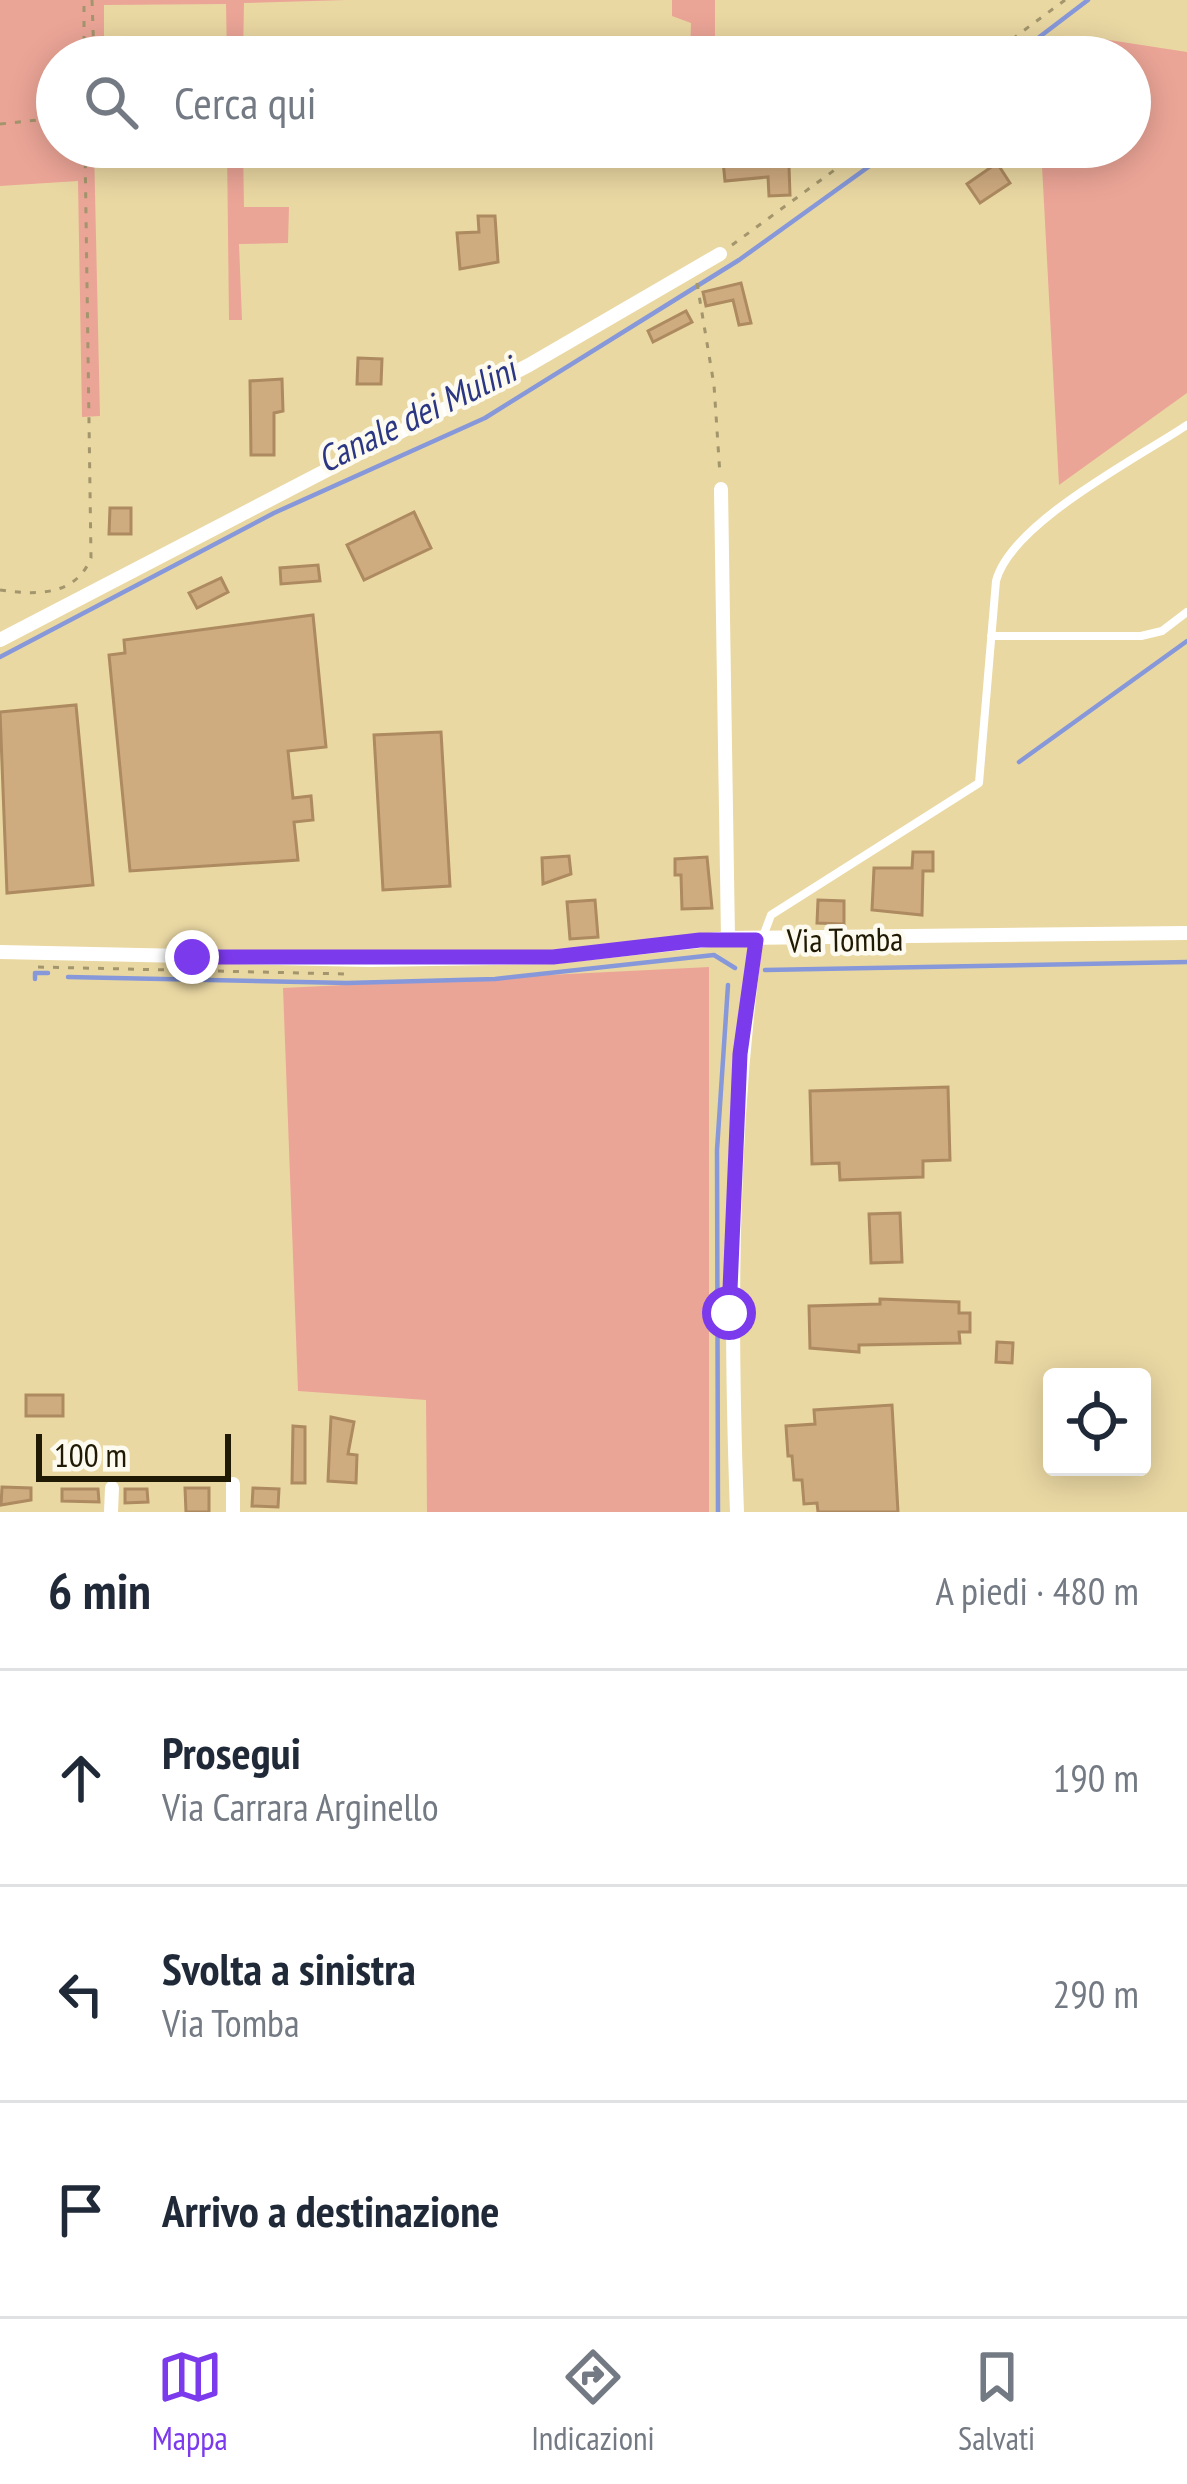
<!DOCTYPE html>
<html lang="it">
<head>
<meta charset="utf-8">
<style>
  body { margin:0; font-family:"PT Sans Narrow",sans-serif; background:#f6f6f7; color:#1f2937 }
  .controls { position:absolute; right:36px; bottom:36px; display:grid; overflow:hidden; border-radius:12px; box-shadow:0 6px 30px #0003 }
  .controls button { width:108px; height:108px; display:grid; place-items:center; padding:0; border:0; border-bottom:3px solid #e0e1e3; background:#fff; color:#1f2937; font:60px sans-serif }
  .scale { position:absolute; left:36px; bottom:30px; width:195px; box-sizing:border-box; padding-left:12px; border:6px solid #201a05; border-top:0; font-size:33px; line-height:42px; white-space:nowrap; color:#201a05; -webkit-text-stroke:9px #fdfaef; paint-order:stroke }
  .stop { position:absolute; width:36px; height:36px; margin:-27px; border:9px solid #7c3aed; border-radius:50%; background:#fff }
  .stop.end { background:#7c3aed; border-color:#fff; box-shadow:0 3px 12px #0008 }
  .list { margin:0; padding:0; list-style:none }
  h2 { display:flex; justify-content:space-between; align-items:center; height:156px; margin:0; padding:0 48px; font-size:51px }
  h2 small { font-size:39px; font-weight:400; color:#747a83 }
  .list li { display:grid; grid-template-columns:78px 1fr auto; gap:36px; align-items:center; box-sizing:border-box; height:216px; padding:0 48px; border-top:3px solid #e0e1e3 }
  .list b { display:block; font-size:45px; white-space:nowrap }
  .list p { margin:0; font-size:39px; white-space:nowrap; color:#747a83 }
  .list em { font-size:39px; font-style:normal; color:#747a83 }
  .icon { flex:none; width:66px; height:66px; fill:none; stroke:currentColor; stroke-width:2; stroke-linecap:round; stroke-linejoin:round }
  .map { position:relative; flex:none; width:1187px; height:1512px; overflow:hidden }
  .search { position:absolute; background:#fff; box-shadow:0 6px 30px #0003; left:36px; right:36px; top:36px; height:132px; display:flex; align-items:center; gap:30px; box-sizing:border-box; padding:0 42px; border-radius:66px; color:#747a83; font-size:45px }
  .sheet { height:804px; background:#fff }
  nav { display:flex; justify-content:space-around; align-items:center; box-sizing:border-box; height:168px; border-top:3px solid #e0e1e3; background:#fff; font-size:33px; color:#747a83 }
  nav a { display:grid; justify-items:center; gap:6px }
  nav .on { color:#7c3aed }
  .map>svg:first-child { display:block }
  .green { fill:#eba597 }
  .lines { fill:none; stroke-linecap:round; stroke-linejoin:round }
  .stream { stroke:#8698da; stroke-width:4.5 }
  .building { fill:#cfab80; stroke:#ad8a60; stroke-width:3 }
  .path { stroke:#a3956c; stroke-width:3; stroke-dasharray:6 9; stroke-linecap:butt }
  .lane { stroke:#fff; stroke-width:8 }
  .street { stroke:#fff; stroke-width:14 }
  .route { stroke:#7c3aed; stroke-width:15 }
  .labels { text-anchor:middle; dominant-baseline:central; stroke-width:9; stroke-linejoin:round; paint-order:stroke }
  .street-label { font-size:33px; fill:#201a05; stroke:#fdfaef }
  .water-label { font-size:36px; font-style:italic; fill:#2b3784; stroke:#fdfaef }
</style>
</head>
<body>
<div class="map">
<svg width="1187" height="1512" viewBox="0 0 1187 1512">
  <rect width="100%" height="100%" fill="#ead8a3"/>
  <path class="green" d="M 0,0 L 346,0 L 244,3 L 243,57 L 227,57 L 226,4 L 104,5 L 104,57 L 57,57 L 57,147 L 94,147 L 100,416 L 82,417 L 78,181 L 0,186 Z
    M 672,0 L 715,0 L 715,57 L 690,57 L 691,23 L 672,16 Z
    M 1083,36 L 1187,52 L 1187,393 L 1059,485 L 1041,147 L 1130,147 L 1130,57 L 1057,57 Z
    M 227,147 L 243,147 L 244,207 L 289,207 L 288,243 L 239,244 L 242,320 L 229,320 Z
    M 709,967 L 709,1512 L 427,1512 L 426,1400 L 298,1391 L 283,988 Z"/>
  <g class="lines">
    <path class="stream" d="M 1013,57 L 1088,0
      M 0,657 L 274,513 L 485,418 L 739,260 L 896,147
      M 1019,762 L 1187,641
      M 765,970 L 1187,962
      M 68,977 L 347,983 L 495,979 L 714,955 L 735,968
      M 35,979 L 35,973 L 48,973
      M 718,1512 L 717,1150 L 728,985"/>
  </g>
  <path class="building" d="M 797,147 L 797,166 L 789,166 L 790,195 L 769,196 L 768,177 L 725,181 L 722,151 Z
    M 997,163 L 1010,183 L 980,203 L 967,184 Z
    M 478,216 L 495,216 L 498,262 L 460,269 L 457,233 L 479,232 Z
    M 741,283 L 751,323 L 739,325 L 733,300 L 706,306 L 703,292 Z
    M 686,311 L 692,322 L 653,342 L 648,331 Z
    M 358,358 L 382,359 L 381,384 L 357,384 Z
    M 282,379 L 283,411 L 274,413 L 274,455 L 251,455 L 250,381 Z
    M 110,508 L 131,508 L 131,534 L 109,534 Z
    M 414,512 L 431,548 L 364,580 L 347,545 Z
    M 318,565 L 320,581 L 281,584 L 280,568 Z
    M 221,578 L 228,592 L 197,608 L 189,593 Z
    M 313,615 L 326,747 L 288,751 L 293,798 L 311,796 L 313,820 L 294,822 L 298,860 L 130,871 L 109,655 L 125,653 L 124,640 Z
    M 76,705 L 93,885 L 7,893 L 0,712 Z
    M 441,732 L 450,886 L 383,890 L 374,735 Z
    M 913,852 L 933,852 L 933,871 L 923,871 L 922,915 L 872,910 L 874,868 L 912,868 Z
    M 569,856 L 571,874 L 543,884 L 542,858 Z
    M 707,857 L 712,908 L 682,909 L 681,875 L 675,875 L 675,859 Z
    M 595,900 L 598,937 L 570,939 L 567,902 Z
    M 818,900 L 844,901 L 844,924 L 817,923 Z
    M 948,1087 L 950,1160 L 923,1161 L 923,1177 L 840,1180 L 839,1163 L 812,1164 L 810,1091 Z
    M 900,1213 L 902,1262 L 871,1263 L 869,1214 Z
    M 880,1299 L 959,1302 L 959,1313 L 970,1313 L 970,1332 L 959,1332 L 960,1343 L 859,1345 L 859,1352 L 810,1348 L 809,1306 L 880,1304 Z
    M 997,1342 L 1013,1343 L 1012,1363 L 996,1362 Z
    M 26,1395 L 63,1395 L 63,1416 L 26,1416 Z
    M 892,1405 L 898,1512 L 818,1512 L 817,1503 L 804,1504 L 802,1480 L 794,1480 L 792,1456 L 788,1456 L 786,1426 L 815,1424 L 814,1410 Z
    M 331,1417 L 354,1422 L 348,1454 L 357,1455 L 356,1483 L 328,1481 Z
    M 293,1426 L 305,1427 L 305,1483 L 292,1483 Z
    M 2,1487 L 31,1488 L 31,1500 L 1,1505 Z
    M 185,1488 L 209,1488 L 209,1512 L 186,1512 Z
    M 253,1488 L 279,1489 L 278,1507 L 252,1506 Z
    M 62,1489 L 98,1489 L 99,1502 L 62,1501 Z
    M 125,1489 L 147,1489 L 148,1502 L 125,1503 Z"/>
  <g class="lines">
    <path class="path" d="M 92,0 L 94,57
      M 84,57 L 84,0
      M 988,57 L 1065,0
      M 0,124 L 57,118
      M 732,245 L 866,147
      M 697,283 L 714,385 L 720,475
      M 0,590 C 35,595 75,597 91,558 L 85,147
      M 38,967 L 346,974"/>
    <path class="lane" d="M 991,636 L 1141,636 L 1162,631 L 1187,612
      M 762,939 L 771,915 L 979,783 L 996,581 C 1011,523 1136,459 1187,425"/>
    <path class="street" d="M 721,489 L 728,938
      M 0,640 L 529,365 L 720,254
      M 0,952 L 369,960 L 553,957 L 728,938 L 1187,933
      M 111,1512 L 112,1488
      M 233,1512 L 233,1484
      M 737,1512 C 730,1320 730,1131 756,940"/>
  </g>
  <g class="lines">
    <path class="route" d="M 192,957 L 553,957 L 700,940 L 756,940 L 740,1054 L 729,1313"/>
  </g>
  <g class="labels">
    <g class="street-label">
      <text transform="translate(845 939) rotate(-1)">Via Tomba</text>
    </g>
    <g class="water-label">
      <text transform="translate(416 414) rotate(-26)">Canale dei Mulini</text>
    </g>
  </g>
</svg>
<div class="controls">
<button><svg class="icon" aria-label="locate" viewBox="0 0 24 24"><circle cx="12" cy="12" r="6"/><path d="M12 2v4M12 18v4M2 12h4M18 12h4"/></svg></button>
</div>
<div class="scale">100 m</div>
<div class="stop" style="left:729px;top:1313px"></div>
<div class="stop end" style="left:192px;top:957px"></div>
<div class="search"><svg class="icon" aria-label="search" viewBox="0 0 24 24"><circle cx="10" cy="10" r="6"/><path d="M15 15l6 6"/></svg>Cerca qui</div>
</div>
<section class="sheet">
<h2>6 min<small>A piedi · 480 m</small></h2>
<ul class="list">
<li><svg class="icon" aria-label="ahead" viewBox="0 0 24 24"><path d="M12 20V5M6 11l6-6 6 6"/></svg><div><b>Prosegui</b><p>Via Carrara Arginello</p></div><em>190 m</em></li>
<li><svg class="icon" aria-label="left" viewBox="0 0 24 24"><path d="M17 20v-9H6M10 6l-5 5 5 5"/></svg><div><b>Svolta a sinistra</b><p>Via Tomba</p></div><em>290 m</em></li>
<li><svg class="icon" aria-label="arrive" viewBox="0 0 24 24"><path d="M6 21V4h12l-3 4 3 4H6"/></svg><div><b>Arrivo a destinazione</b></div></li>
</ul>
</section>
<nav>
<a class="on"><svg class="icon" aria-label="map" viewBox="0 0 24 24"><path d="M3 6l6-2 6 2 6-2v14l-6 2-6-2-6 2zM9 4v14M15 6v14"/></svg>Mappa</a>
<a><svg class="icon" aria-label="directions" viewBox="0 0 24 24"><path d="M12 3l9 9-9 9-9-9zM9 14v-3h6M13 9l2 2-2 2"/></svg>Indicazioni</a>
<a><svg class="icon" aria-label="saved" viewBox="0 0 24 24"><path d="M7 4h10v16l-5-4-5 4z"/></svg>Salvati</a>
</nav>
</body>
</html>
